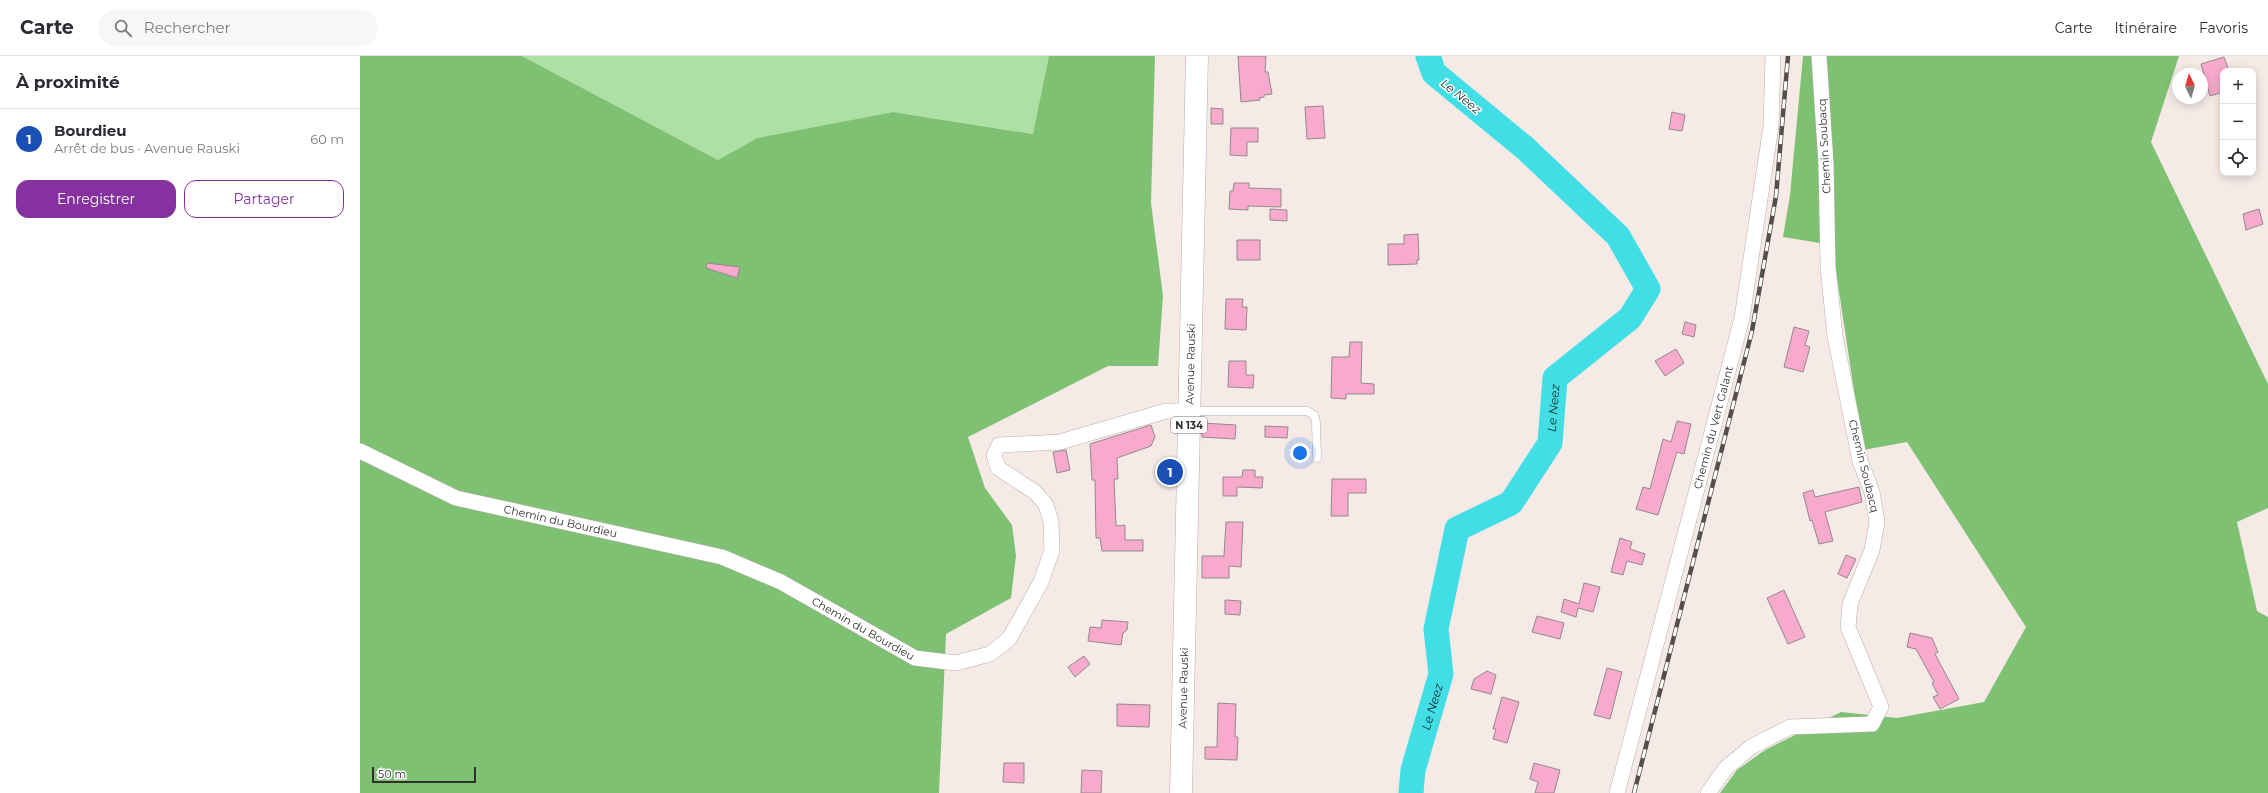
<!DOCTYPE html>
<html lang="fr">
<head>
<meta charset="utf-8">
<style>
  body { margin:0; font-family:Montserrat,sans-serif; background:#f7f7f7; color:#2b2b33 }
  .controls { position:absolute; right:12px; top:12px; display:grid; overflow:hidden; border-radius:8px; box-shadow:0 2px 10px #0003 }
  .controls button { width:36px; height:36px; display:grid; place-items:center; padding:0; border:0; border-bottom:1px solid #e1e1e2; background:#fff; color:#2b2b33; font:20px sans-serif }
  .compass { position:absolute; left:1812px; top:12px; width:36px; height:36px; border-radius:50%; background:#fff; box-shadow:0 2px 10px #0003; rotate:355deg }
  .scale { position:absolute; left:12px; bottom:10px; width:104px; box-sizing:border-box; padding-left:4px; border:2px solid #332f2d; border-top:0; font-size:11px; line-height:14px; white-space:nowrap; color:#332f2d; -webkit-text-stroke:3px #fff; paint-order:stroke }
  .you { position:absolute; left:940px; top:397px; width:14px; height:14px; margin:-10px; border:3px solid #fff; border-radius:50%; background:#1a73e8; box-shadow:0 0 0 6px #1a73e833 }
  .badge { display:grid; place-items:center; width:26px; height:26px; border-radius:50%; background:#86319f; color:#fff; font-size:13px; font-weight:700 }
  .pin { position:absolute; translate:-50% -50%; border:2px solid #fff; box-shadow:0 1px 4px #0006 }
  .list { margin:0; padding:0; list-style:none }
  h2 { display:flex; justify-content:space-between; align-items:center; height:52px; margin:0; padding:0 16px; font-size:17px }
  h2 small { font-size:13px; font-weight:400; color:#7c7c81 }
  .list li { display:grid; grid-template-columns:26px 1fr auto; gap:12px; align-items:center; box-sizing:border-box; height:60px; padding:0 16px; border-top:1px solid #e1e1e2 }
  .list b { display:block; font-size:15px; white-space:nowrap }
  .list p { margin:0; font-size:13px; white-space:nowrap; color:#7c7c81 }
  .list em { font-size:13px; font-style:normal; color:#7c7c81 }
  .actions { display:flex; gap:8px; padding:12px 16px }
  .actions a { flex:1; padding:9px 0; border:1px solid #86319f; border-radius:12px; text-align:center; font-size:14px; color:#86319f }
  .actions .main { background:#86319f; color:#fff }
  .icon { flex:none; width:22px; height:22px; fill:none; stroke:currentColor; stroke-width:2; stroke-linecap:round; stroke-linejoin:round }
  .map { position:relative; flex:none; width:1908px; height:737px; overflow:hidden }
  header { display:flex; align-items:center; gap:24px; box-sizing:border-box; height:56px; padding:0 20px; background:#fff; border-bottom:1px solid #e1e1e2 }
  header strong { font-size:19px }
  nav { display:flex; gap:22px; margin-inline-start:auto; font-size:14px }
  .search { width:280px; height:36px; background:#f7f7f7; display:flex; align-items:center; gap:10px; box-sizing:border-box; padding:0 14px; border-radius:22px; color:#7c7c81; font-size:15px }
  main { display:flex }
  aside { flex:1; background:#fff }
  .map>svg:first-child { display:block }
  .green { fill:#aee0a5 }
  .forest { fill:#7fc173 }
  .lines { fill:none; stroke-linecap:round; stroke-linejoin:round }
  .river { stroke:#41dee6; stroke-width:25 }
  .building { fill:#f8aacc; stroke:#93898d }
  .lane-casing { stroke:#b9aeaa; stroke-width:9 }
  .street-casing { stroke:#b9aeaa; stroke-width:16 }
  .primary-casing { stroke:#b9aeaa; stroke-width:23 }
  .lane { stroke:#fff; stroke-width:8 }
  .street { stroke:#fff; stroke-width:15 }
  .primary { stroke:#fff; stroke-width:22 }
  .rail-casing { stroke:#544f4c; stroke-width:4.5 }
  .rail { stroke:#fff; stroke-width:3; stroke-dasharray:9; stroke-linecap:butt }
  .labels { text-anchor:middle; dominant-baseline:central; stroke-width:3; stroke-linejoin:round; paint-order:stroke }
  .shield { fill:#fff; stroke:#706d6c; stroke-width:1 }
  .shield-label { font-size:10px; font-weight:bold; fill:#332f2d }
  .street-label { font-size:11px; fill:#332f2d; stroke:#fff }
  .water-label { font-size:12px; font-style:italic; fill:#162f30; stroke:#fff }
</style>
</head>
<body>
<header>
<strong>Carte</strong>
<div class="search"><svg class="icon" aria-label="search" viewBox="0 0 24 24"><circle cx="10" cy="10" r="6"/><path d="M15 15l6 6"/></svg>Rechercher</div>
<nav><a>Carte</a><a>Itinéraire</a><a>Favoris</a></nav>
</header>
<main>
<aside>
<h2>À proximité<small></small></h2>
<ul class="list">
<li><span class="badge" style="background:#1a4fb4">1</span><div><b>Bourdieu</b><p>Arrêt de bus · Avenue Rauski</p></div><em>60 m</em></li>
</ul>
<div class="actions"><a class="main">Enregistrer</a><a>Partager</a></div>
</aside>
<div class="map">
<svg width="1908" height="737" viewBox="0 0 1908 737">
  <rect width="100%" height="100%" fill="#f6eae6"/>
  <path class="green" d="M 162,0 L 689,0 L 674,78 L 533,56 L 397,82 L 358,104 Z"/>
  <path class="forest" d="M 0,0 L 162,0 L 358,104 L 397,82 L 533,56 L 673,78 L 689,0 L 795,0 L 791,147 L 803,240 L 798,310 L 748,310 L 608,381 L 625,432 L 652,469 L 656,500 L 651,542 L 586,578 L 579,737 L 0,737 Z
    M 1443,0 L 1819,0 L 1791,86 L 1908,328 L 1908,452 L 1877,466 L 1897,555 L 1908,561 L 1908,737 L 1360,737 L 1377,714 L 1405,694 L 1481,656 L 1537,662 L 1624,646 L 1666,571 L 1547,386 L 1503,394 L 1472,189 L 1423,181 L 1430,139 Z"/>
  <g class="lines">
    <path class="river" id="s1" d="M 1051,737 L 1053,714 L 1081,618 L 1076,573 L 1097,473 L 1151,447 L 1190,387 L 1195,322 L 1270,262 L 1288,233 L 1258,180 L 1165,92 L 1074,17 L 1068,0"/>
  </g>
  <path class="building" d="M 878,0 L 906,0 L 905,16 L 908,16 L 912,38 L 904,39 L 904,41 L 899,42 L 900,44 L 881,46 Z
    M 1864,1 L 1869,15 L 1863,15 L 1863,36 L 1850,40 L 1841,8 Z
    M 963,50 L 965,82 L 947,83 L 945,51 Z
    M 851,52 L 863,53 L 863,68 L 851,68 Z
    M 1312,56 L 1325,59 L 1322,75 L 1309,73 Z
    M 871,72 L 898,72 L 898,86 L 887,86 L 887,100 L 870,99 Z
    M 874,127 L 889,127 L 889,132 L 921,133 L 921,151 L 888,150 L 888,154 L 869,153 L 870,135 L 873,135 Z
    M 910,153 L 927,154 L 927,165 L 910,164 Z
    M 1899,153 L 1903,168 L 1886,174 L 1883,158 Z
    M 1058,178 L 1059,204 L 1057,204 L 1057,208 L 1028,209 L 1028,188 L 1044,188 L 1044,179 Z
    M 877,184 L 900,184 L 900,204 L 877,204 Z
    M 347,207 L 380,211 L 377,222 L 346,212 Z
    M 866,243 L 883,243 L 882,251 L 887,251 L 886,274 L 865,273 Z
    M 1325,266 L 1336,269 L 1334,281 L 1322,278 Z
    M 1434,271 L 1449,275 L 1445,289 L 1450,291 L 1443,316 L 1424,311 Z
    M 990,286 L 1002,286 L 1001,327 L 1014,328 L 1014,338 L 986,338 L 986,343 L 971,342 L 972,301 L 989,301 Z
    M 1316,293 L 1324,307 L 1305,320 L 1295,305 Z
    M 869,305 L 886,305 L 886,319 L 894,319 L 893,332 L 868,331 Z
    M 1317,365 L 1331,368 L 1324,398 L 1317,396 L 1298,459 L 1276,453 L 1283,431 L 1290,433 L 1303,383 L 1311,386 Z
    M 842,367 L 876,369 L 875,383 L 842,381 Z
    M 791,369 L 795,381 L 791,390 L 757,402 L 758,423 L 754,423 L 756,470 L 765,469 L 765,484 L 783,484 L 783,495 L 742,495 L 740,482 L 736,482 L 735,424 L 732,424 L 730,388 Z
    M 905,370 L 928,371 L 927,382 L 905,381 Z
    M 706,394 L 710,414 L 697,417 L 693,396 Z
    M 883,414 L 895,414 L 895,421 L 903,421 L 902,432 L 877,431 L 877,440 L 863,440 L 863,421 L 882,421 Z
    M 972,423 L 1006,423 L 1006,437 L 988,437 L 988,460 L 971,460 Z
    M 1499,431 L 1502,446 L 1465,456 L 1473,485 L 1459,488 L 1452,464 L 1450,465 L 1443,437 L 1453,434 L 1455,441 Z
    M 866,466 L 883,466 L 881,511 L 869,510 L 869,522 L 842,522 L 842,500 L 864,500 Z
    M 1260,482 L 1272,486 L 1270,493 L 1285,498 L 1282,509 L 1267,505 L 1263,519 L 1251,516 Z
    M 1486,499 L 1496,503 L 1487,522 L 1478,518 Z
    M 1224,527 L 1240,531 L 1233,556 L 1218,552 L 1216,561 L 1201,556 L 1204,543 L 1219,548 Z
    M 1424,534 L 1445,581 L 1428,588 L 1407,542 Z
    M 865,544 L 881,545 L 880,559 L 865,558 Z
    M 1177,560 L 1204,567 L 1200,583 L 1172,576 Z
    M 742,564 L 768,566 L 767,574 L 763,577 L 761,589 L 728,585 L 730,571 L 741,572 Z
    M 1550,577 L 1572,582 L 1578,596 L 1575,598 L 1599,643 L 1580,653 L 1573,641 L 1578,639 L 1572,627 L 1574,626 L 1556,593 L 1547,591 Z
    M 724,600 L 730,608 L 715,621 L 708,611 Z
    M 1247,612 L 1262,616 L 1250,663 L 1234,659 Z
    M 1127,615 L 1136,619 L 1131,638 L 1111,633 L 1114,623 Z
    M 1142,641 L 1159,646 L 1147,687 L 1133,683 L 1136,673 L 1133,673 Z
    M 858,647 L 876,648 L 875,681 L 878,681 L 877,704 L 845,703 L 845,691 L 857,691 Z
    M 757,648 L 790,649 L 789,671 L 757,670 Z
    M 644,707 L 664,707 L 664,727 L 643,726 Z
    M 1174,707 L 1200,714 L 1194,737 L 1175,737 L 1178,726 L 1170,723 Z
    M 722,714 L 742,715 L 741,737 L 721,737 Z"/>
  <g class="lines">
    <defs>
      <path id="lane" d="M 831,355 L 947,355 L 954,359 L 956,366 L 957,402"/>
      <g id="street">
        <path id="s2" d="M 0,395 L 96,442 L 362,501 L 421,526 L 555,602 L 596,607 L 630,598 L 649,583 L 681,526 L 692,494 L 691,465 L 686,449 L 675,436 L 638,412 L 634,399 L 639,389 L 700,386 L 806,355 L 830,355"/>
        <path id="s3" d="M 1257,737 L 1382,262 L 1411,70 L 1413,0"/>
        <path d="M 1348,737 L 1366,712 L 1391,691 L 1430,671 L 1512,668 L 1521,651 L 1488,571 L 1490,548 L 1512,494 L 1517,466 L 1512,436 L 1500,405 L 1475,280 L 1468,211 L 1466,108 L 1459,0"/>
      </g>
      <g id="primary">
        <path id="s4" d="M 821,737 L 837,0"/>
      </g>
    </defs>
    <use href="#lane" class="lane-casing"/>
    <use href="#street" class="street-casing"/>
    <use href="#primary" class="primary-casing"/>
    <use href="#lane" class="lane"/>
    <use href="#street" class="street"/>
    <use href="#primary" class="primary"/>
    <defs>
      <path id="rail" d="M 1274,737 L 1392,275 L 1416,140 L 1428,0"/>
    </defs>
    <use href="#rail" class="rail-casing"/>
    <use href="#rail" class="rail"/>
  </g>
  <g class="labels">
    <rect class="shield" x="811" y="361" width="36" height="16" rx="3"/>
    <g class="shield-label">
      <text x="829" y="369">N 134</text>
    </g>
    <g class="street-label">
      <text transform="translate(1464 90) rotate(-93)">Chemin Soubacq</text>
      <text stroke="none"><textPath href="#s4" startOffset="429">Avenue Rauski</textPath></text>
      <text stroke="none"><textPath href="#s3" startOffset="378">Chemin du Vert Galant</textPath></text>
      <text transform="translate(1504 410) rotate(76)">Chemin Soubacq</text>
      <text stroke="none"><textPath href="#s2" startOffset="214">Chemin du Bourdieu</textPath></text>
      <text stroke="none"><textPath href="#s2" startOffset="538">Chemin du Bourdieu</textPath></text>
      <text stroke="none"><textPath href="#s4" startOffset="105">Avenue Rauski</textPath></text>
    </g>
    <g class="water-label">
      <text transform="translate(1101 40) rotate(39)">Le Neez</text>
      <text stroke="none"><textPath href="#s1" startOffset="437">Le Neez</textPath></text>
      <text stroke="none"><textPath href="#s1" startOffset="89">Le Neez</textPath></text>
    </g>
  </g>
</svg>
<div class="controls">
<button>+</button>
<button>−</button>
<button><svg class="icon" aria-label="locate" viewBox="0 0 24 24"><circle cx="12" cy="12" r="6"/><path d="M12 2v4M12 18v4M2 12h4M18 12h4"/></svg></button>
</div>
<svg class="compass" viewBox="-18 -18 36 36"><path d="M0-13l5 13h-10z" fill="#e53935"/><path d="M0 13l5-13h-10z" fill="#7c7c81"/></svg>
<div class="scale">50 m</div>
<div class="you"></div>
<div class="pin badge" style="left:810px;top:416px;background:#1a4fb4">1</div>
</div>
</main>
</body>
</html>
